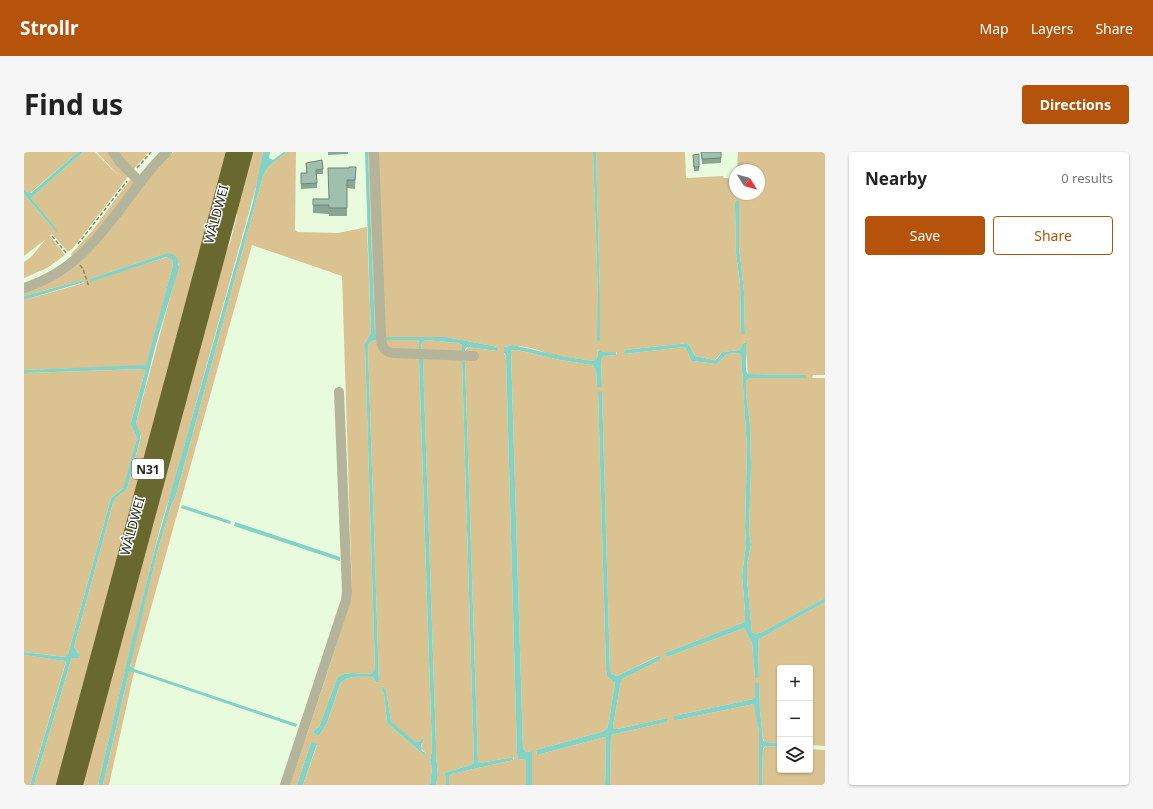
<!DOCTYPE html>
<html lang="en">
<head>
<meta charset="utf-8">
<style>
  body { margin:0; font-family:"Noto Sans",sans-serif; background:#f6f6f6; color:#222 }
  .controls { position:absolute; right:12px; bottom:12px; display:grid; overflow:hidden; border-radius:4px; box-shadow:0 1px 3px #0004 }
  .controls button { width:36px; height:36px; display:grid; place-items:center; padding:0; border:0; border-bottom:1px solid #e0e0e0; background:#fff; color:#222; font:20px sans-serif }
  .compass { position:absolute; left:705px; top:12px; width:36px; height:36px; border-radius:50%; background:#fff; box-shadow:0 1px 3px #0004; rotate:127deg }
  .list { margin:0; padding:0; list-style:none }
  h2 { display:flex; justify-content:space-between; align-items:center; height:52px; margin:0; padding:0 16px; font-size:17px }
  h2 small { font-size:13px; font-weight:400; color:#767676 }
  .actions { display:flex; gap:8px; padding:12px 16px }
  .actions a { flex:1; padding:9px 0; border:1px solid #b45309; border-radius:4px; text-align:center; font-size:14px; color:#b45309 }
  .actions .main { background:#b45309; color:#fff }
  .icon { flex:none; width:22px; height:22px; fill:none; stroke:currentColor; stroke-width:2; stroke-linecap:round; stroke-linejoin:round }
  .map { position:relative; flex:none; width:801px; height:633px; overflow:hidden; border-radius:4px }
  header { display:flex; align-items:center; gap:24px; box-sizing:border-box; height:56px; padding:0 20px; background:#b45309; color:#fff }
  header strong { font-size:19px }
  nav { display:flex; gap:22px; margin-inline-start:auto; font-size:14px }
  .intro { display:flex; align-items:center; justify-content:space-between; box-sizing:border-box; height:96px; padding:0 24px }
  h1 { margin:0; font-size:28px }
  .button { padding:10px 18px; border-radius:4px; background:#b45309; color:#fff; font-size:14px; font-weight:700 }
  main { display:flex; gap:24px; padding:0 24px }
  aside { flex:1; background:#fff; border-radius:4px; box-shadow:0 1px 3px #0004 }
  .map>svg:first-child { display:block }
  .green { fill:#dbc291; fill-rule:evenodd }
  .water { fill:#83d2c6 }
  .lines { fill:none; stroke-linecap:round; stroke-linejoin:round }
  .path { stroke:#7e8b76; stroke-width:1.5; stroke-dasharray:4 2; stroke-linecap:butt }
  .minor { stroke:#b3b49a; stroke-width:10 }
  .highway { stroke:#69692f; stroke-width:14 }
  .wall { fill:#89a594 }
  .building { fill:#9fc0ac; stroke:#6f8678 }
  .labels { text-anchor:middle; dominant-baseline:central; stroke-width:3; stroke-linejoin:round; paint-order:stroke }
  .shield { fill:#fff; stroke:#62675f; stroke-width:1 }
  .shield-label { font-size:12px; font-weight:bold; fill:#1f261a }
  .street-label { font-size:13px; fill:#1f261a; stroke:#fff }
</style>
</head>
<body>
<header>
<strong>Strollr</strong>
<nav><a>Map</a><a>Layers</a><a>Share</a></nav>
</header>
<div class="intro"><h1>Find us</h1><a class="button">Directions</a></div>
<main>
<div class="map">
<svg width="801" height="633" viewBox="0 0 801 633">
  <rect width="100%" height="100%" fill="#e8fcdd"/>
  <path class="green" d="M 0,0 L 54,0 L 5,42 L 0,37 Z
    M 59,0 L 71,0 L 96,25 L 73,0 L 87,0 L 106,22 L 49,96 L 44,100 L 28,82 L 26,84 L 41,103 L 23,116 L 0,126 L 0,110 L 7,105 L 22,87 L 0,104 L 0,42 L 32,80 L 7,46 Z
    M 91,0 L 125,0 L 108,19 Z
    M 150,0 L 204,0 C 197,25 191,51 183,75 C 177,95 170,114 168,135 L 33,633 L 10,633 L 47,508 L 48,506 L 55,506 L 55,501 L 50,495 L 89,351 L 92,346 L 103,337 L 117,285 L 112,271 L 155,112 L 143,101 L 65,127 L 66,129 L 144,105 L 148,108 L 149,113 L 123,212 L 120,214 L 0,218 L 0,148 L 60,131 L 59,128 L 0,144 L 0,140 L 31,127 L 136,12 Z
    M 227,0 L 239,0 L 235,24 L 147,342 C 136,371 130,403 122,433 C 105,500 90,566 74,633 L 58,633 L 200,103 L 206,91 L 213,64 L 213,53 Z
    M 263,0 L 272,0 L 271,78 L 274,80 L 314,81 L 343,75 L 347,181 L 341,191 L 341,195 L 351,517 L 347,522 C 337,522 321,518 313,526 L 295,575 L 290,578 L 289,581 L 295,584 L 303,571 L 316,532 C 323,523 336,525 347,525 L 350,526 L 352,531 L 355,530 L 344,195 C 345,190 347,189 352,188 L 353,184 L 351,180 L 344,0 L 349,0 L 355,186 C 356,194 359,200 368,202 L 450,205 L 450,203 L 369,199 L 365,198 L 360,194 L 358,187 L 351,0 L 569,0 L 574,144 L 574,189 L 576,189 L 576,144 L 572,0 L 661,0 L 662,26 L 699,24 L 700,26 L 708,26 L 710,43 L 713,45 L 714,42 L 735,42 L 735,18 L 713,18 L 714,0 L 801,0 L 801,223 L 789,223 L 788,226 L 801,226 L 801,446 L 738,480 L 732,482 L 728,482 L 723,426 L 723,413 L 727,393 L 725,379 L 727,315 L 726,273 L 722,241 L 722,229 L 726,226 L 782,226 L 783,223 L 724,222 L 721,190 L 718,192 L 717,196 L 715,198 L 698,200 L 691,208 L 671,204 L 666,194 L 663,191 L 601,198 L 599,200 L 601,202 L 660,195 C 665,199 664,205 668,209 L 692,212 L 695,210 L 703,202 L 714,201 L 717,203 L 723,297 L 721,375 L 722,392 L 718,424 L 721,459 L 721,470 L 641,501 L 641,502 L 643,505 L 720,476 L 728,491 L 731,525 L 735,525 L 734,495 L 735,487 L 801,450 L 801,594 L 786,593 L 786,516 L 756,516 L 756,591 L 741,590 L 739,587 L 736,558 L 735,531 L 731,531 L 731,544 L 729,547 L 650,564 L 650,568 L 653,568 L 730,552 L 731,553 L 735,580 L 735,633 L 586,633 L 587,583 L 643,570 L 644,567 L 643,566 L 593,577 L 590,577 L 589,574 L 597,529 L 598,527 L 636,508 L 637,506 L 634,504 L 593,524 L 588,522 L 586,519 L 578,240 L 574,240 L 582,518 L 583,524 L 591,531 L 585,569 L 583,577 L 577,580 L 512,598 L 513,603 L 581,585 L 582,586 L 581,633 L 508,633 L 508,599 L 502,600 L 499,596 L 487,199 L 489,198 L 493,198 L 536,208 L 568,213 L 572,218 L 573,235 L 578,235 L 577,207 L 580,204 L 592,203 L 593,201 L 592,200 L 579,200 L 574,198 L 573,206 L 569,209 C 558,207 546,206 535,204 C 518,200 497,190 480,195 L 480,201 L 482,206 L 493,602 L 494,608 L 500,607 L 502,609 L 502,633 L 425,633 L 425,624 L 428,622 L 489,608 L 490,606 L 489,605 L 456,611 L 454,610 L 441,209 L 438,209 L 450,610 L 447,613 L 422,620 L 420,622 L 422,626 L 422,633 L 412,633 L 414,623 L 412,603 L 412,592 L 399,208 L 395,207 L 408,598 L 406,608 L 408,616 L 406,633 L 279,633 L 293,593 L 287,590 L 273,633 L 266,633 L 305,516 L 326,450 L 328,437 L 318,124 L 228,93 L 110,517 L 107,515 L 106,511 L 134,397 L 147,354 L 152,343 L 239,24 L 244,15 ZM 714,48 L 715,59 L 715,95 L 720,139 L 721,182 L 717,182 L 716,132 L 712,102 L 711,55 L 711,50 ZM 361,185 L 422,185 L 474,195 L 472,199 L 444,195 L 441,200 L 438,200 L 438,193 L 434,191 L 402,188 L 398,190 L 397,198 L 395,197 L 395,190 L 393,188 L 361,188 ZM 359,534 L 362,538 L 367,569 L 389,589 L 394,590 L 400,588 C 398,595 394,595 402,601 L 400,603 L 363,571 L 360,542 L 357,537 Z
    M 108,25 L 110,28 L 110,32 L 69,87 L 48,105 L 47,102 L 68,79 Z
    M 120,217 L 121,219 L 107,270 L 107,273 L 113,286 L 100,335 L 87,346 L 44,502 L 42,505 L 0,500 L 0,221 Z
    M 0,503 L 42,509 L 6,633 L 0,633 Z
    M 105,520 L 110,520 L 85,633 L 79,633 Z
    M 742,594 L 756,595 L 756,618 L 786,618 L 786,597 L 801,598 L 801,633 L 738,633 L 739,598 Z"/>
  <path class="water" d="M 54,0 L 59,0 L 7,46 L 33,78 L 32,80 L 0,42 L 0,37 L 3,40 L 7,41 Z
    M 239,0 L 246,0 L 245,6 L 249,8 L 260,0 L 263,0 L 244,15 L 239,24 L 152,343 L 147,354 L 134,397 L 106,514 L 110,517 L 273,572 L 272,575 L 110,520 L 105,520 L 79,633 L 74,633 L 108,488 L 131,397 L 229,50 Z
    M 341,0 L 344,0 L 351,180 L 353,184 L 352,188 C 347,189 345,190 344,195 L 355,530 L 352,531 L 350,526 L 347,525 C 336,525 323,523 316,532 L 303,571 L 295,584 L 289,581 L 290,578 L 295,575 L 313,526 C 321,518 337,522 347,522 L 351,517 L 341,195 L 341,191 L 347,181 Z
    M 569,0 L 572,0 L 576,144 L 576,189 L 573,189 L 574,144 Z
    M 713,48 L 715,49 L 715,95 L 720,139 L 721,182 L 717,182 L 716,132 L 712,102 L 711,55 L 711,50 Z
    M 143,101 L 150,103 L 153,106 L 155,115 L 132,192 L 112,271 L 116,281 L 116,288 L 103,337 L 92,346 L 89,351 L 50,495 L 56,503 L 55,506 L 48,506 L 47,508 L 10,633 L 6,633 L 42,510 L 41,509 L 0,503 L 0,500 L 41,505 L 44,502 L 87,346 L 98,337 L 100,333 L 113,286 L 107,273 L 107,270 L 121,219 L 120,217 L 0,221 L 0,218 L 122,213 L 149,113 L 148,108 L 143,105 L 66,130 L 65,127 Z
    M 59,128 L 60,130 L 0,148 L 0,144 Z
    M 361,185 L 422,185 L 474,195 L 473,199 L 444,195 L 441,197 L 441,200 L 438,200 L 438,193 L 434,191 L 402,188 L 398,190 L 397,198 L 395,197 L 395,190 L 393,188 L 361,188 Z
    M 722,190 L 722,219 L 724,222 L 783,223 L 782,226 L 726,226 L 722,229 L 722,241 L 726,273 L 727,315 L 725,379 L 727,393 L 723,413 L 723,426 L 728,481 L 732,482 L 738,480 L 801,446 L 801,450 L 735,487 L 734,495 L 735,525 L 731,526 L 728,491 L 720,476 L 643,505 L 641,502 L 641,501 L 721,470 L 721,459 L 718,424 L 722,392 L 721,375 L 723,297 L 717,203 L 714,201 L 703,202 L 695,210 L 692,212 L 668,209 C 664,205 665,199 660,195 L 601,202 L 599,200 L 601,198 L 663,191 L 666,194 L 671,204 L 691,208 L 693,207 L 698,200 L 715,198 L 717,196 L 718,192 Z
    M 489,193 L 537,204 L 569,209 L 573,206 L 574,199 L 576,198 L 579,200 L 592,200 L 592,203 L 580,204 L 577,207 L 578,235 L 573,235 L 572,218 L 568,213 L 536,208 L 493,198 L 489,198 L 487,199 L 499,596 L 502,600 L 508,599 L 508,633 L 502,633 L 502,609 L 500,607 L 494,608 L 493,602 L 482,206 L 481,202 L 480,201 L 480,195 Z
    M 395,207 L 399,207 L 412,592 L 412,603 L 414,623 L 412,633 L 406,633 L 408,616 L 406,608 L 408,598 Z
    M 438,209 L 441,209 L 454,610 L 456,611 L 489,605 L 489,608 L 428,622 L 425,624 L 425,633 L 422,633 L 422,626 L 420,622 L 422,620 L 447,613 L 450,610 Z
    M 578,239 L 586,519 L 588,522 L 593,524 L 635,504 L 637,506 L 636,508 L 598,527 L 597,529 L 589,574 L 590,577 L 593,577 L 643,566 L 644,567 L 643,570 L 587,583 L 586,633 L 581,633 L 582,587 L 581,585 L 513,603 L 512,598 L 577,580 L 583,577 L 585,569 L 591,531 L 583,524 L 582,518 L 574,240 Z
    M 158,353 L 207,369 L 206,372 L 157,356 Z
    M 211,370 L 316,405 L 316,409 L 210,374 Z
    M 731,531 L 735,531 L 736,558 L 739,588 L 741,590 L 756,591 L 756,595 L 742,594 L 739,596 L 738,633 L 735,633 L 735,580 L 730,552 L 653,568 L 650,568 L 650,564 L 729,547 L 731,544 Z
    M 359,534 L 362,538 L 367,569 L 390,589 L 394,590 L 399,587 L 400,588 L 397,594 L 398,599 L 402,601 L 400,603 L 363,571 L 360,542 L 357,537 Z
    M 287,590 L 293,592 L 279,633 L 273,633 Z"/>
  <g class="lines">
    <path class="path" d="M 113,16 L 127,0
      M 28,84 L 43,102
      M 54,92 L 103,29
      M 56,113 L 59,117 L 65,135"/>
    <path class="minor" d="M 89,0 L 97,11 L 116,30
      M 350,0 L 357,186 C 357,194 360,199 368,201 L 450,204
      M 0,136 C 53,119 77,82 109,40 C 119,26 130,12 143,0
      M 261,633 L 322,448 L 323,439 L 315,240"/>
    <path class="highway" d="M 39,633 L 209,0
      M 52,633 L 222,0"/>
  </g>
  <path class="wall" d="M 304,0 L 324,0 L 324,2 L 304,3 Z
    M 677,0 L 697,0 L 697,11 L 678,12 Z
    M 675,2 L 675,19 L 670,19 L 669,3 Z
    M 282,11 L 299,17 L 299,22 L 293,22 L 293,36 L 277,37 L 277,21 L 282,21 Z
    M 332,15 L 331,37 L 323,36 L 323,64 L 305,64 L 305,62 L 289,61 L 289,53 L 305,47 L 325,16 Z"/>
  <path class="building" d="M 677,0 L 697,0 L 697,6 L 678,7 Z
    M 675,2 L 675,15 L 670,15 L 669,3 Z
    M 298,8 L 299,17 L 292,18 L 293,31 L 277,32 L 277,21 L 283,21 L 282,11 Z
    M 325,15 L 332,15 L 331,28 L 323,28 L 323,56 L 305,56 L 305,53 L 289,53 L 289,47 L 305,47 L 304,16 L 325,16 Z"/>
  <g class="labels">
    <rect class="shield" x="108" y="307" width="32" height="20" rx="3"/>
    <g class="shield-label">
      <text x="124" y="317">N31</text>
    </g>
    <g class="street-label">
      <text transform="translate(192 62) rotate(-75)">WÂLDWEI</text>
      <text transform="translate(108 374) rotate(-75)">WÂLDWEI</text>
    </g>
  </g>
</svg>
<div class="controls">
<button>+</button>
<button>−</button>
<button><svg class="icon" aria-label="layers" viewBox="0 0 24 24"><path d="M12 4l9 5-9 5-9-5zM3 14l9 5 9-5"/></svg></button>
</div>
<svg class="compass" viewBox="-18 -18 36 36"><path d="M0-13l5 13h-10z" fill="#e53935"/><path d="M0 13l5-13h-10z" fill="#767676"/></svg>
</div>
<aside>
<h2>Nearby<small>0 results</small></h2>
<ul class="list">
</ul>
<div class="actions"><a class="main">Save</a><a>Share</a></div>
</aside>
</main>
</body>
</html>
